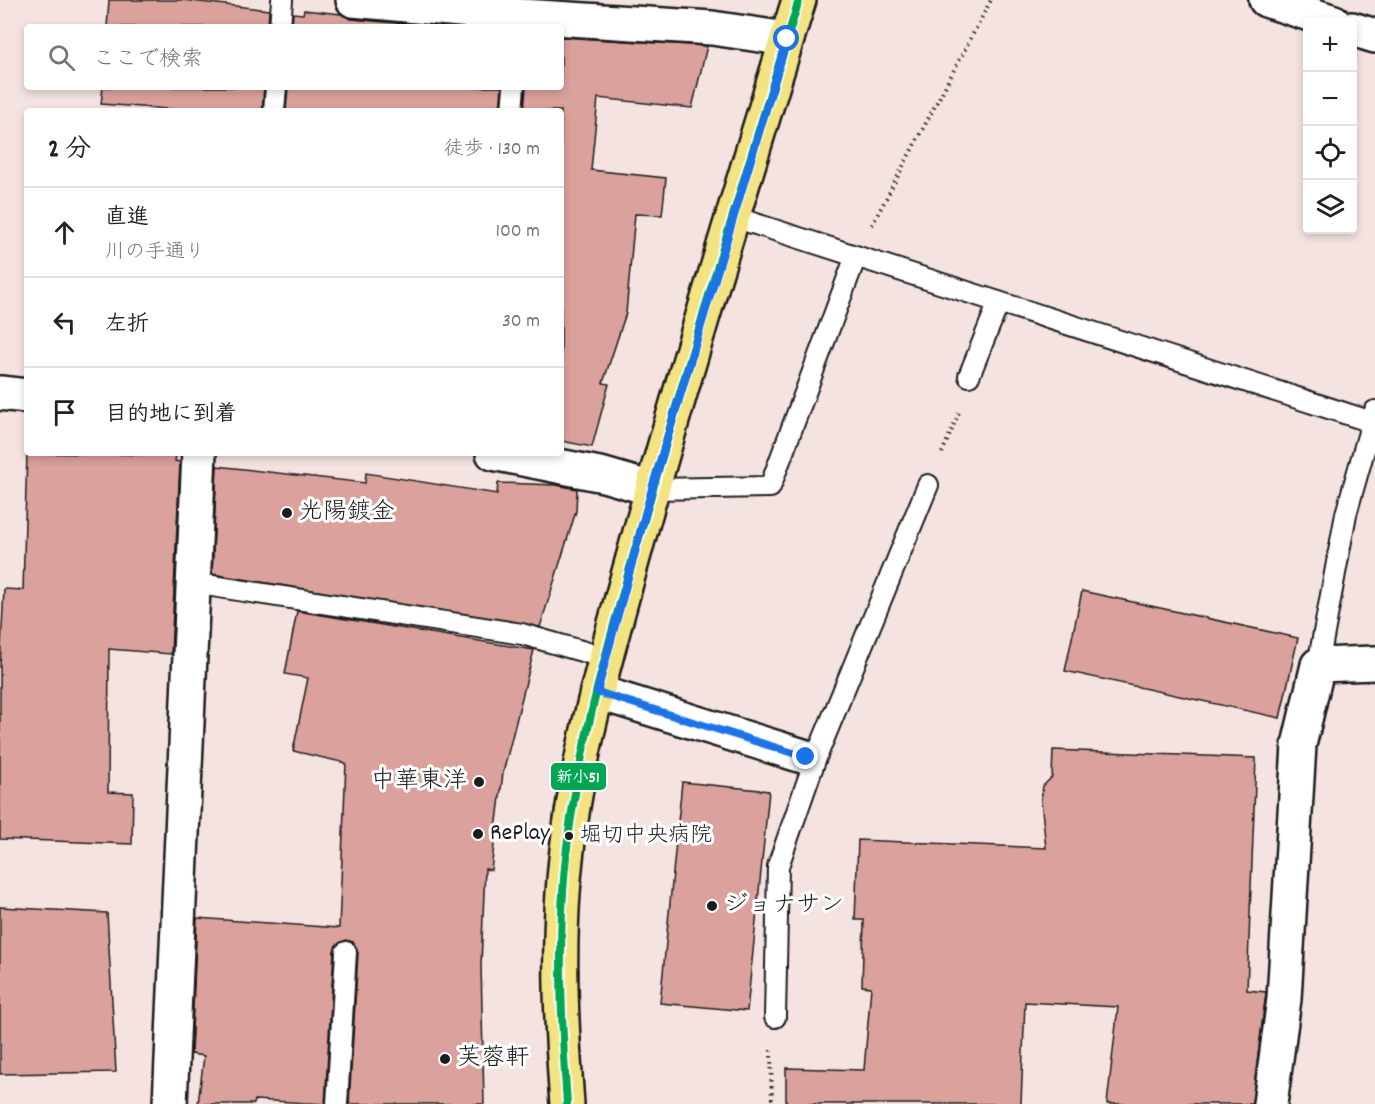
<!DOCTYPE html>
<html lang="ja">
<head>
<meta charset="utf-8">
<style>
  body { margin:0; font-family:Dekko,"Klee One",sans-serif; background:#f2f2f2; color:#222 }
  .controls { position:absolute; right:18px; top:18px; display:grid; overflow:hidden; border-radius:6px; box-shadow:0 3px 9px #0003 }
  .controls button { width:54px; height:54px; display:grid; place-items:center; padding:0; border:0; border-bottom:2px solid #e0e0e0; background:#fff; color:#222; font:30px sans-serif }
  .stop { position:absolute; width:18px; height:18px; margin:-14px; border:4px solid #1a73e8; border-radius:50%; background:#fff }
  .stop.end { background:#1a73e8; border-color:#fff; box-shadow:0 2px 6px #0008 }
  .list { margin:0; padding:0; list-style:none }
  h2 { display:flex; justify-content:space-between; align-items:center; height:78px; margin:0; padding:0 24px; font-size:26px }
  h2 small { font-size:20px; font-weight:400; color:#767676 }
  .list li { display:grid; grid-template-columns:39px 1fr auto; gap:18px; align-items:center; box-sizing:border-box; height:90px; padding:0 24px; border-top:2px solid #e0e0e0 }
  .list b { display:block; font-size:22px; white-space:nowrap }
  .list p { margin:0; font-size:20px; white-space:nowrap; color:#767676 }
  .list em { font-size:20px; font-style:normal; color:#767676 }
  .icon { flex:none; width:33px; height:33px; fill:none; stroke:currentColor; stroke-width:2; stroke-linecap:round; stroke-linejoin:round }
  .map { position:relative; flex:none; width:1375px; height:1104px; overflow:hidden }
  .search { position:absolute; background:#fff; box-shadow:0 3px 9px #0003; left:24px; top:24px; width:540px; height:66px; display:flex; align-items:center; gap:15px; box-sizing:border-box; padding:0 21px; border-radius:6px; color:#767676; font-size:22px }
  .panel { position:absolute; background:#fff; box-shadow:0 3px 9px #0003; left:24px; top:108px; width:540px; height:348px; border-radius:6px }
  .map>svg:first-child { display:block }
  .building { fill:#dba19c; stroke:#1c1c1c; stroke-width:1.5 }
  .lines { fill:none; stroke-linecap:round; stroke-linejoin:round }
  .service-casing { stroke:#1c1c1c; stroke-width:24 }
  .minor-casing { stroke:#1c1c1c; stroke-width:38 }
  .primary-casing { stroke:#1c1c1c; stroke-width:38 }
  .path { stroke:#1c1c1c; stroke-width:4; stroke-dasharray:1.5 4.5; stroke-linecap:butt }
  .service { stroke:#fff; stroke-width:20 }
  .minor { stroke:#fff; stroke-width:33 }
  .primary { stroke:#f4e382; stroke-width:33 }
  .bus-1-casing { stroke:#fff; stroke-width:12 }
  .bus-1 { stroke:#00a651; stroke-width:8 }
  .route { stroke:#1a73e8; stroke-width:8 }
  .poi-dot { fill:#1c1c1c; stroke:#fff; stroke-width:2 }
  .labels { text-anchor:middle; dominant-baseline:central; stroke-width:6; stroke-linejoin:round; paint-order:stroke }
  .bus-label { font-size:22px; fill:#1c1c1c; stroke:#fff; text-anchor:start }
  .poi-label { font-size:24px; fill:#1c1c1c; stroke:#fff; text-anchor:start }
  .line-badge { stroke:#fff; stroke-width:2 }
  .badge-label { font-size:16px; text-anchor:middle; font-weight:bold; fill:#fff }
</style>
</head>
<body>
<div class="map">
<svg width="1375" height="1104" viewBox="0 0 1375 1104">
  <rect width="100%" height="100%" fill="#f4e3e1"/>
  <filter id="ink" filterUnits="userSpaceOnUse"><feTurbulence type="fractalNoise" baseFrequency=".0167" numOctaves="2"/><feDisplacementMap in="SourceGraphic" scale="12" xChannelSelector="R" yChannelSelector="G"/><feConvolveMatrix kernelMatrix="1 2 1 2 8 2 1 2 1" color-interpolation-filters="sRGB"/></filter>
  <g filter="url(#ink)">
    <path class="building" d="M 109,0 L 183,0 L 269,10 L 268,27 L 107,27 Z
      M 304,10 L 341,14 L 351,19 L 439,27 L 292,27 L 293,13 L 303,14 Z
      M 561,37 L 707,46 L 692,108 L 598,98 L 591,170 L 666,178 L 662,215 L 635,214 L 626,313 L 603,383 L 609,384 L 592,447 L 561,441 L 561,111 L 524,111 L 526,87 L 561,87 Z
      M 103,87 L 264,87 L 262,111 L 194,111 L 101,104 Z
      M 288,87 L 502,87 L 500,111 L 286,111 Z
      M 27,453 L 176,455 L 175,461 L 180,462 L 171,654 L 109,649 L 108,792 L 133,793 L 132,844 L 0,839 L 0,666 L 4,589 L 23,590 Z
      M 217,466 L 365,483 L 366,473 L 497,494 L 498,483 L 556,485 L 577,489 L 576,511 L 540,627 L 212,574 Z
      M 1082,591 L 1298,638 L 1280,718 L 1065,671 Z
      M 297,611 L 534,650 L 503,773 L 491,870 L 485,869 L 481,965 L 484,1104 L 349,1104 L 358,953 L 353,942 L 346,940 L 336,945 L 334,951 L 325,1104 L 255,1100 L 254,1104 L 198,1104 L 204,1056 L 191,1054 L 197,918 L 339,928 L 346,763 L 293,751 L 308,678 L 285,674 Z
      M 1053,750 L 1256,758 L 1247,990 L 1266,992 L 1252,1104 L 1107,1104 L 1118,1007 L 1025,1002 L 1021,1104 L 786,1104 L 786,1068 L 864,1070 L 871,987 L 862,986 L 864,920 L 855,920 L 858,840 L 1046,848 L 1041,800 L 1043,786 L 1052,777 Z
      M 682,782 L 769,791 L 747,1011 L 660,1003 Z
      M 0,907 L 107,913 L 116,1072 L 0,1074 Z"/>
    <g class="lines">
      <defs>
        <path id="service" d="M 280,27 L 282,0
          M 274,111 L 276,87
          M 512,111 L 514,87
          M 734,217 L 1372,422
          M 969,376 L 999,302
          M 652,489 L 770,487 L 856,256
          M 193,583 L 522,634 L 606,658
          M 1318,665 L 1346,514 L 1375,411
          M 775,1017 L 778,866 L 815,760 L 928,485
          M 337,1104 L 346,952"/>
        <path id="minor" d="M 353,0 L 522,16 L 712,28 L 787,39
          M 1266,0 L 1334,22
          M 1352,29 L 1375,36
          M 0,393 L 27,396
          M 493,453 L 604,475 L 652,489
          M 597,692 L 806,757
          M 170,1104 L 199,453
          M 1270,1104 L 1284,999 L 1299,745 L 1318,665 L 1375,663"/>
        <path id="primary" d="M 567,1104 C 562,1034 558,963 563,893 C 571,771 607,653 639,536 C 689,357 744,178 799,0"/>
      </defs>
      <use href="#service" class="service-casing"/>
      <use href="#minor" class="minor-casing"/>
      <use href="#primary" class="primary-casing"/>
      <path class="path" d="M 872,225 L 991,0
        M 942,453 L 960,410
        M 771,1050 L 772,1104"/>
      <use href="#service" class="service"/>
      <use href="#minor" class="minor"/>
      <use href="#primary" class="primary"/>
      <defs>
        <path id="bus-1" d="M 567,1104 C 561,1018 557,933 567,847 C 581,732 615,620 647,509 C 695,338 747,169 799,0"/>
      </defs>
      <use href="#bus-1" class="bus-1-casing"/>
      <use href="#bus-1" class="bus-1"/>
    </g>
  </g>
  <g class="lines" filter="url(#ink)">
    <path class="route" d="M 787,39 L 652,489 L 597,692 L 806,757"/>
  </g>
  <g class="poi-dot">
    <circle cx="287" cy="513" r="6"/>
    <circle cx="479" cy="782" r="6"/>
    <circle cx="478" cy="834" r="6"/>
    <circle cx="569" cy="836" r="5"/>
    <circle cx="712" cy="906" r="6"/>
    <circle cx="445" cy="1059" r="6"/>
  </g>
  <g class="labels">
    <g class="bus-label">
      <text x="580" y="836">堀切中央病院</text>
    </g>
    <g class="poi-label">
      <text x="299" y="513">光陽鍍金</text>
      <text x="467" y="782" text-anchor="end">中華東洋</text>
      <text x="490" y="834">RePlay</text>
      <text x="724" y="906">ジョナサン</text>
      <text x="457" y="1059">芙蓉軒</text>
    </g>
  </g>
  <rect class="line-badge" x="550" y="762" width="57" height="29" rx="6" fill="#00a651"/>
  <g class="badge-label">
    <text x="578" y="782">新小51</text>
  </g>
</svg>
<div class="controls">
<button>+</button>
<button>−</button>
<button><svg class="icon" aria-label="locate" viewBox="0 0 24 24"><circle cx="12" cy="12" r="6"/><path d="M12 2v4M12 18v4M2 12h4M18 12h4"/></svg></button>
<button><svg class="icon" aria-label="layers" viewBox="0 0 24 24"><path d="M12 4l9 5-9 5-9-5zM3 14l9 5 9-5"/></svg></button>
</div>
<div class="stop" style="left:787px;top:39px"></div>
<div class="stop end" style="left:806px;top:757px"></div>
<div class="search"><svg class="icon" aria-label="search" viewBox="0 0 24 24"><circle cx="10" cy="10" r="6"/><path d="M15 15l6 6"/></svg>ここで検索</div>
<section class="panel">
<h2>2 分<small>徒歩 · 130 m</small></h2>
<ul class="list">
<li><svg class="icon" aria-label="ahead" viewBox="0 0 24 24"><path d="M12 20V5M6 11l6-6 6 6"/></svg><div><b>直進</b><p>川の手通り</p></div><em>100 m</em></li>
<li><svg class="icon" aria-label="left" viewBox="0 0 24 24"><path d="M17 20v-9H6M10 6l-5 5 5 5"/></svg><div><b>左折</b></div><em>30 m</em></li>
<li><svg class="icon" aria-label="arrive" viewBox="0 0 24 24"><path d="M6 21V4h12l-3 4 3 4H6"/></svg><div><b>目的地に到着</b></div></li>
</ul>
</section>
</div>
</body>
</html>
